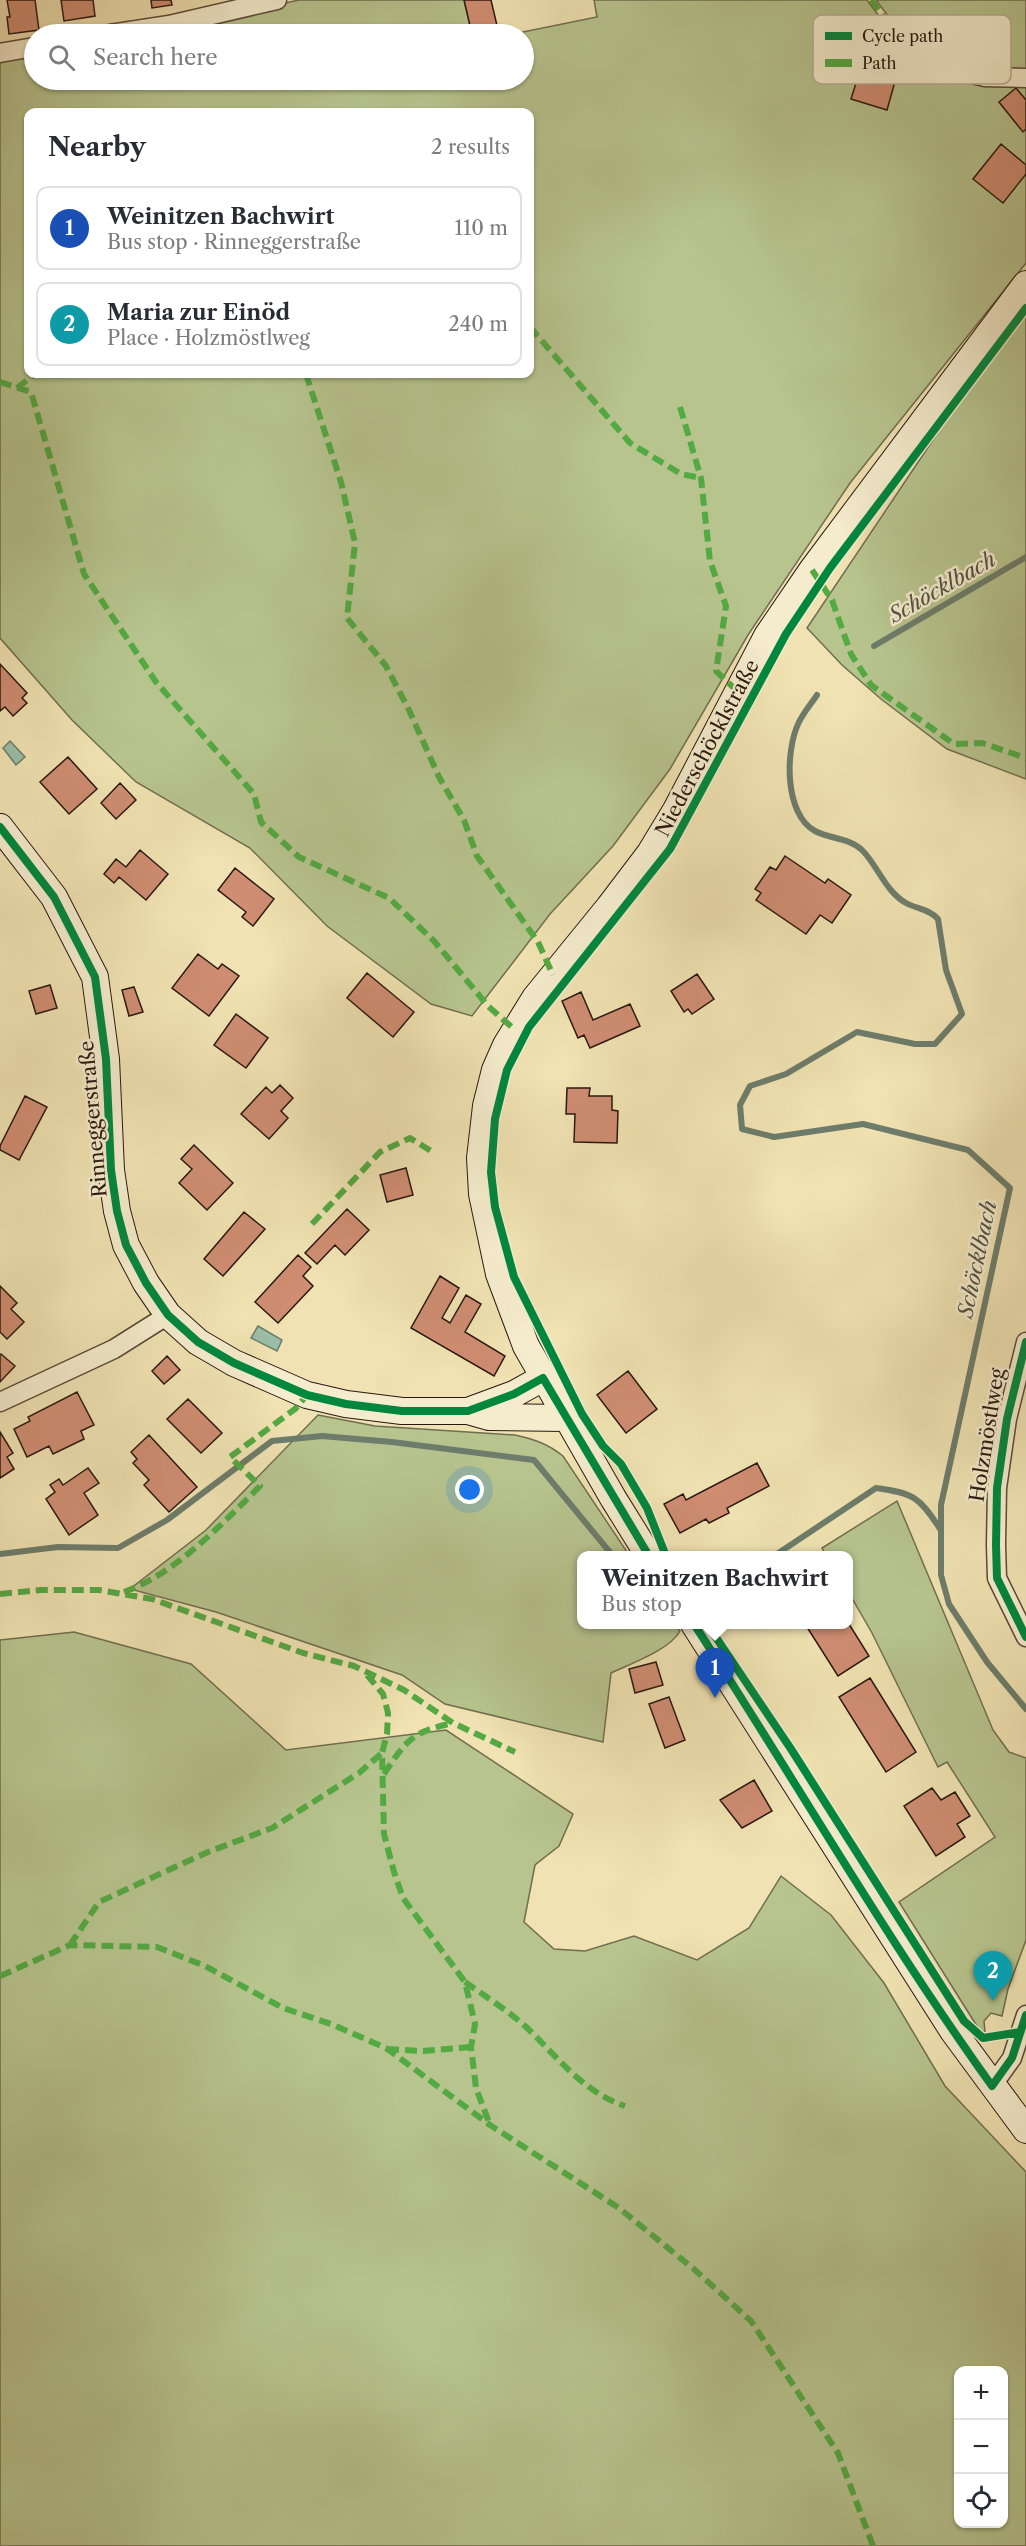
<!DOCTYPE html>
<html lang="en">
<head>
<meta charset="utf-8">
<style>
  body { margin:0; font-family:"Libre Caslon Text",serif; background:#f2f2f3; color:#2b2b33 }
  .controls { position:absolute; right:18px; bottom:18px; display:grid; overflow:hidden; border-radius:12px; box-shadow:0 2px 4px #0004 }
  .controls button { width:54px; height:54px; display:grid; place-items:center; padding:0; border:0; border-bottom:2px solid #e1e1e2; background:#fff; color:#2b2b33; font:30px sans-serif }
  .you { position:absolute; left:470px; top:1490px; width:21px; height:21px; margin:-15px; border:4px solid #fff; border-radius:50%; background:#1a73e8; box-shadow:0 0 0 9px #1a73e833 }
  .badge { display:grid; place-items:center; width:39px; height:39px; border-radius:50%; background:#8f2418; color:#fff; font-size:20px; font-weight:700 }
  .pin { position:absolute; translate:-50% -50px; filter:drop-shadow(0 2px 3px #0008) }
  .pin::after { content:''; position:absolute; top:32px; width:21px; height:18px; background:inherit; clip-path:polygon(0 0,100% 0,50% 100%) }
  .popup { position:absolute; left:577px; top:1551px; width:276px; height:78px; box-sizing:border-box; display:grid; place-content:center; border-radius:12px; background:#fff; filter:drop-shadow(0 2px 4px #0005); font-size:20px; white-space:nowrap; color:#7c7c81 }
  .popup b { font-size:22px; color:#2b2b33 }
  .popup::after { content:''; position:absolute; left:50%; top:100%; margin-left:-12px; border:12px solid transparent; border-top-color:#fff }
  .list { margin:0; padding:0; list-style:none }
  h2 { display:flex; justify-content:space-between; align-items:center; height:78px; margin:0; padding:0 24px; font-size:26px }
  h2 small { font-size:20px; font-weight:400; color:#7c7c81 }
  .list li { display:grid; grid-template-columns:39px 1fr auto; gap:18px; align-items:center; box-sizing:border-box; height:84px; margin:0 12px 12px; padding:0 12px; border:2px solid #e1e1e2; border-radius:12px }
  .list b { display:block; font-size:22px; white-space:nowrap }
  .list p { margin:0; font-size:20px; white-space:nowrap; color:#7c7c81 }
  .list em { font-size:20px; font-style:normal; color:#7c7c81 }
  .icon { flex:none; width:33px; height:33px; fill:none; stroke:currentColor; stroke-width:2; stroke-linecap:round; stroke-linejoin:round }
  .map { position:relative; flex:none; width:1026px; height:2546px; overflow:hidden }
  .search { position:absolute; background:#fff; box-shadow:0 2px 4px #0004; left:24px; top:24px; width:510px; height:66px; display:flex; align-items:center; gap:15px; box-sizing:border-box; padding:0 21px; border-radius:33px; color:#7c7c81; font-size:22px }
  .panel { position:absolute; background:#fff; box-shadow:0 2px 4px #0004; left:24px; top:108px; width:510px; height:270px; border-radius:12px }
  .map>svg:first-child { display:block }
  .green { fill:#b7c48e; stroke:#706e50; stroke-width:1.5; fill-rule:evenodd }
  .water { fill:#9bbfa7; stroke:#6d7c6b; stroke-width:1.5 }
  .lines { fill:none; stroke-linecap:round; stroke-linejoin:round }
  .stream { stroke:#6d7c6b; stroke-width:6 }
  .building { fill:#cf8d72; stroke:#291811; stroke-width:1.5 }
  .street-casing { stroke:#5b4a39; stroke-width:21 }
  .secondary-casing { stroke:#291811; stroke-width:28 }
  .street { stroke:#f5eccd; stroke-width:18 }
  .secondary { stroke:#f5eccd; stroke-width:26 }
  .quiet { stroke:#53a942; stroke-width:6; stroke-dasharray:12 6; stroke-linecap:butt }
  .cycleway-casing { stroke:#f5eccd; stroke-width:11 }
  .cycleway { stroke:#00873e; stroke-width:8 }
  .labels { text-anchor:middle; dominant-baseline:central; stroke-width:5; stroke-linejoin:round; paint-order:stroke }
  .street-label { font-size:20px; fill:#291811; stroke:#f5eccd }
  .water-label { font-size:21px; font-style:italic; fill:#515246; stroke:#f5eccd }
  .key { fill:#f5eccd; stroke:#b8ac95; stroke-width:1.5 }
  .key-label { font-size:16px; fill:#291811 }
</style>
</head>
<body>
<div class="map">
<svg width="1026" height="2546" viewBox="0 0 1026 2546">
  <rect width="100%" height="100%" fill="#f0e2b2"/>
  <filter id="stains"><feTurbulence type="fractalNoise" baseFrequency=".00333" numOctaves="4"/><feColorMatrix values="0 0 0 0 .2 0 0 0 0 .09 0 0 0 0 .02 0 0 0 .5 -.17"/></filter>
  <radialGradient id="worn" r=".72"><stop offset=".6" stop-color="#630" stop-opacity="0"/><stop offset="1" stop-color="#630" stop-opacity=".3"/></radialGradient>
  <path class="green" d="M 299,0 L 464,0 L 472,34 L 189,34 L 196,23 Z
    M 594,0 L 867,0 C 887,27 912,62 947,71 C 972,76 1000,77 1026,81 L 1026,263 L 850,483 L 748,635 L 670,769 L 613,846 L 550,914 L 472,1016 L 431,1004 L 327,926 L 250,848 L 136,782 L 72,720 L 0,638 L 0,61 L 34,52 L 34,80 L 524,80 L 524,34 L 518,33 L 597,17 ZM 28,112 L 530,112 L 530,374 L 28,374 Z
    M 876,0 L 1026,0 L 1026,72 C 956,74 917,57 876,0 Z
    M 1026,313 L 1026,779 L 947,749 L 881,699 L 842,665 L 807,628 L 949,416 Z
    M 318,1415 L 375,1426 L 515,1435 C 534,1439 548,1444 563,1456 L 629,1555 L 582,1556 L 582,1624 L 675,1625 L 680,1631 C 670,1650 630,1664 611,1673 L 603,1742 L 445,1704 L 402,1675 L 216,1612 L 130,1589 L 206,1530 Z
    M 897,1501 L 993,1730 L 1009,1752 L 1026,1758 L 1026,1940 L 1008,1989 L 1002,2016 L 991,2013 L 984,2021 L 985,2032 L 980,2031 L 899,1902 L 995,1837 L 947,1762 L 938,1767 L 872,1633 L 849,1593 L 849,1556 L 826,1555 L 822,1548 Z
    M 74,1632 L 191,1664 L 286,1750 L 446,1730 L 573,1814 L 559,1846 L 535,1865 L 524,1922 L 554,1949 L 585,1951 L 634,1936 L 697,1960 L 749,1928 L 781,1876 L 831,1915 L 884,1983 L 945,2086 L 1026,2172 L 1026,2546 L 0,2546 L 0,1640 ZM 958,2370 L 1004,2370 L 1004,2524 L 958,2524 Z"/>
  <path class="water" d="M 10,741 L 25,757 L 16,765 L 3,748 Z
    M 258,1326 L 282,1340 L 277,1351 L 251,1338 Z"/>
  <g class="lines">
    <path class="stream" d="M 874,646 L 1026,557
      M 817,695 C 811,704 804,712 799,722 C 785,750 784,814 815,831 C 830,839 850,838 862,850 C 878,866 885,891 906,903 C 917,909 929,909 938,919 L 946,970 L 962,1014 L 935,1044 L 915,1044 L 857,1032 L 786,1074 L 750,1086 L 740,1105 L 742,1129 L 774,1137 L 863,1124 L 968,1150 L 1010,1188 L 941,1505 L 941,1575 L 949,1604 L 987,1662 L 1026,1709
      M 0,1554 L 58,1547 L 118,1548 L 167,1520 L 272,1441 L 322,1436 L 392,1442 L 534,1460 L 613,1556
      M 774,1556 L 876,1488 C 913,1493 920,1497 940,1529"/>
  </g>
  <path class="building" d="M 7,0 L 35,0 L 39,30 L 9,34 L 7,17 L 10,17 Z
    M 61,0 L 93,0 L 95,16 L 64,21 Z
    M 151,0 L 171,0 L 172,5 L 152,8 Z
    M 464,0 L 491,0 L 499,34 L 472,34 Z
    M 861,67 L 896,78 L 887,110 L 851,99 Z
    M 1016,88 L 1026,100 L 1026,129 L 1023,132 L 999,102 Z
    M 1001,144 L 1026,165 L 1026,174 L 1003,203 L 973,179 Z
    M 0,664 L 27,693 L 22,698 L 27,703 L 13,716 L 5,707 L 0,711 Z
    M 68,757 L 97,789 L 69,814 L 40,782 Z
    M 120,783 L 136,800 L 116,819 L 101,803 Z
    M 140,850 L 168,874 L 146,900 L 119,877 L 114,883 L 104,874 L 116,859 L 126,867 Z
    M 785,856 L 825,883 L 828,879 L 851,895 L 832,923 L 820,915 L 806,934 L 756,900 L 761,893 L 755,889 L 770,867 L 776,870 Z
    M 235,868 L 274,899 L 253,926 L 242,917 L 246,912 L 218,890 Z
    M 198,954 L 218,969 L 222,964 L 239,976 L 209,1016 L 172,988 Z
    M 367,973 L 414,1012 L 393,1037 L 347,998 Z
    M 697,974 L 714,999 L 692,1014 L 688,1009 L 684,1012 L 671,991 Z
    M 50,985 L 57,1008 L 36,1014 L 29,991 Z
    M 134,987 L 143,1012 L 129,1016 L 122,990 Z
    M 581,992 L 593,1020 L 630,1004 L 640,1026 L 590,1048 L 584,1035 L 578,1038 L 562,1001 Z
    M 236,1014 L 268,1038 L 246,1068 L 214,1045 Z
    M 280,1085 L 293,1098 L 281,1111 L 288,1118 L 269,1139 L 241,1114 L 266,1087 L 272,1093 Z
    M 567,1088 L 590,1088 L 589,1096 L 612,1096 L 612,1110 L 618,1111 L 617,1143 L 574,1142 L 575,1114 L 566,1114 Z
    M 25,1096 L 47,1107 L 19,1160 L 0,1150 L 0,1146 Z
    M 194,1145 L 233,1183 L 207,1210 L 179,1183 L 192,1169 L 181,1159 Z
    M 406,1168 L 413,1195 L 387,1202 L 380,1175 Z
    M 347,1209 L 369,1230 L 345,1255 L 335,1245 L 317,1264 L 305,1253 Z
    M 244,1212 L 265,1229 L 223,1276 L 204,1259 Z
    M 298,1255 L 311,1267 L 303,1276 L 313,1286 L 278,1323 L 255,1302 Z
    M 440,1276 L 459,1288 L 442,1318 L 450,1323 L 466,1295 L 481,1304 L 465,1332 L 505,1356 L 494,1376 L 411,1328 Z
    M 0,1286 L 17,1303 L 11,1309 L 24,1322 L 7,1339 L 0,1332 Z
    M 1,1354 L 15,1366 L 0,1382 L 0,1355 Z
    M 167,1356 L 180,1370 L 164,1384 L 152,1371 Z
    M 628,1371 L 657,1409 L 626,1433 L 597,1395 Z
    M 77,1392 L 94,1425 L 81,1431 L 84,1439 L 53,1454 L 49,1446 L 27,1457 L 14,1429 L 30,1421 L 28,1417 Z
    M 188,1399 L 222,1433 L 201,1453 L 167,1419 Z
    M 0,1432 L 13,1453 L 7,1457 L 14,1469 L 0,1478 Z
    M 149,1435 L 197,1487 L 169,1512 L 144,1485 L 149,1480 L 133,1463 L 137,1459 L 131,1452 Z
    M 757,1463 L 769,1486 L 727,1508 L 729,1513 L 709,1523 L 706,1519 L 680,1533 L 664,1504 L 683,1494 L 686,1500 Z
    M 88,1468 L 99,1483 L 84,1493 L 98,1515 L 69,1535 L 46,1499 L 55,1492 L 50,1485 L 59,1479 L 63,1485 Z
    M 805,1624 L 849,1624 L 869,1656 L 838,1676 Z
    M 656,1662 L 663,1685 L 635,1693 L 629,1669 Z
    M 870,1678 L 916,1752 L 886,1772 L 839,1697 Z
    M 669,1697 L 685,1740 L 665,1748 L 649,1704 Z
    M 754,1780 L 772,1811 L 742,1828 L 720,1800 Z
    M 932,1788 L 941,1800 L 955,1792 L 970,1816 L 957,1824 L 965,1837 L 936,1856 L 904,1806 Z"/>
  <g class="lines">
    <defs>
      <path id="street" d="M 110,34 L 169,25 L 277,0
        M 0,53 L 34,47
        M 946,68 L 985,77 L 1026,78
        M 1026,1342 L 1007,1419 L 997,1488 L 996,1545 L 997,1578 L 1026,1637
        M 0,1402 L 114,1349 L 168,1315
        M 992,2086 L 1012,2058 L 1026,2015"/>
      <path id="secondary" d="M 0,827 L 54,897 L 95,977 L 106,1059 L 111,1170 L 117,1211 L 126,1245 L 146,1283 L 168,1315 L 198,1342 L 234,1363 L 307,1395 L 346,1404 L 402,1411 L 468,1411 L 489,1417 L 566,1418
        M 468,1411 L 514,1394 L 543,1378
        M 649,1556 L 613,1498 L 526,1346 L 499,1274 L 482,1194 L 480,1158 L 486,1106 L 495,1070 L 506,1045 L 535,998 L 609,907 L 650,853 L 676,810 L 767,636 L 812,570 L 1026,284
        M 694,1624 L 953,2031 L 1026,2130"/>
    </defs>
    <use href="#street" class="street-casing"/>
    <use href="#secondary" class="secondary-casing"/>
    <use href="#street" class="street"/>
    <use href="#secondary" class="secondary"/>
    <path class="quiet" d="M 871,0 C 893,29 913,53 946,68
      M 530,327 L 630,443 L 681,474 L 701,478
      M 306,374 L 341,482 L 355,543 L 347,618 L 386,666 L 409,710 L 439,777 L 464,820 L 477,856 L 538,942 L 553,975
      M 0,382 L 31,392 L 84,574 L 156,682 L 254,794 L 261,822 L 299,857 L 389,898 L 434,941 L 488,1006 L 514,1029
      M 17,388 L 35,374
      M 680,407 L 701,478 L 710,561 L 726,606 L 716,671 L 737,691
      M 812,570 L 832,600 L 851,654 L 871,685 L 954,744 L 982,743 L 1026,758
      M 312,1224 L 380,1152 L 410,1138 L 431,1151
      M 124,1592 C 175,1574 222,1524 260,1486 L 230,1457 L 295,1409 L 307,1395
      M 0,1594 L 41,1590 L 99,1590 L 152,1599 L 303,1653 L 354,1666 L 404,1690 L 453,1723 L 515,1752
      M 367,1675 L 383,1694 L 388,1713 L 387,1734 L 382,1753 L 384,1834 L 394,1872 L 403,1898 L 465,1982 L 475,2024 L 471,2047 L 476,2088 L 490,2125
      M 384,1774 C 406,1741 411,1732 453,1723
      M 70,1945 L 99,1902 L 208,1852 L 272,1828 L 359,1773 L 382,1753
      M 0,1976 L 70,1945 L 157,1947 L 205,1966 L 283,2008 L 331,2024 L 386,2048 L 490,2125 L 619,2208 L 695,2270 L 751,2321 L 838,2453 L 873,2546
      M 465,1982 C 485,1996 507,2010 525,2026 C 557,2056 581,2091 625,2106
      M 387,2049 L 423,2051 L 471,2047"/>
    <defs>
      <path id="cycleway" d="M 0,827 L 54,897 L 95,977 L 106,1059 L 111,1170 L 117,1211 L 126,1245 L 146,1283 L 168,1315 L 198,1342 L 234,1363 L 307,1395 L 346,1404 L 402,1411 L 468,1411 L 514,1394 L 543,1378 L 649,1556
        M 1026,1342 L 1007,1419 L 997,1488 L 996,1545 L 997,1578 L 1026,1637
        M 666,1556 L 647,1508 L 621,1464 L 603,1446 L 582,1414 L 514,1277 L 495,1207 L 491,1172 L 495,1119 L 507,1070 L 529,1027 L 670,849 L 786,634 L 830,568 L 1026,308
        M 694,1624 C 794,1778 885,1937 992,2086 L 1012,2058 L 1026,2015
        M 707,1624 L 791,1749 L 964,2021 L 983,2038 L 1020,2032"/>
    </defs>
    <use href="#cycleway" class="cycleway-casing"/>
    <use href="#cycleway" class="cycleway"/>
  </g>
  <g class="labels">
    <g class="street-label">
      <text transform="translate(707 748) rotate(-62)">Niederschöcklstraße</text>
      <text transform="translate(93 1119) rotate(-95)">Rinneggerstraße</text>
      <text transform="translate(987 1435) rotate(-81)">Holzmöstlweg</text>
    </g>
    <g class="water-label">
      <text transform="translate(942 587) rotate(-30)">Schöcklbach</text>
      <text transform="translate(977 1259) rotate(-78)">Schöcklbach</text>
    </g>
  </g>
  <rect x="813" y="15" width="198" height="69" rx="9" class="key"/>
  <rect x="825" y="32" width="27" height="8" fill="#00873e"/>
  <rect x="825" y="59" width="27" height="8" fill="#53a942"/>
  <g class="key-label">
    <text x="862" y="42">Cycle path</text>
    <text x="862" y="69">Path</text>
  </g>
  <rect width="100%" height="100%" filter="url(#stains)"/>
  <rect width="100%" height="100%" fill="url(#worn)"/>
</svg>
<div class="controls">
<button>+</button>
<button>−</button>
<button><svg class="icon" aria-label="locate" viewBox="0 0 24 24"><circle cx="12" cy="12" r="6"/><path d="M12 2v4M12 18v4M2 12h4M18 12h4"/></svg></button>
</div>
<div class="you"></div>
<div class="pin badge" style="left:715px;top:1698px;background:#1a4fb4">1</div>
<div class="popup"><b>Weinitzen Bachwirt</b>Bus stop</div>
<div class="pin badge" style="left:993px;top:2001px;background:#0f9aa8">2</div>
<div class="search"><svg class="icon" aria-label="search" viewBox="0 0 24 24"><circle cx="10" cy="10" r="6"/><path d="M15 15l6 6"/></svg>Search here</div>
<section class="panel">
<h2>Nearby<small>2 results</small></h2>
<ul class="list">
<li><span class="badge" style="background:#1a4fb4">1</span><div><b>Weinitzen Bachwirt</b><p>Bus stop · Rinneggerstraße</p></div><em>110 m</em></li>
<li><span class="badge" style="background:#0f9aa8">2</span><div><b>Maria zur Einöd</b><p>Place · Holzmöstlweg</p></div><em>240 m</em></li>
</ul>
</section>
</div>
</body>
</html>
